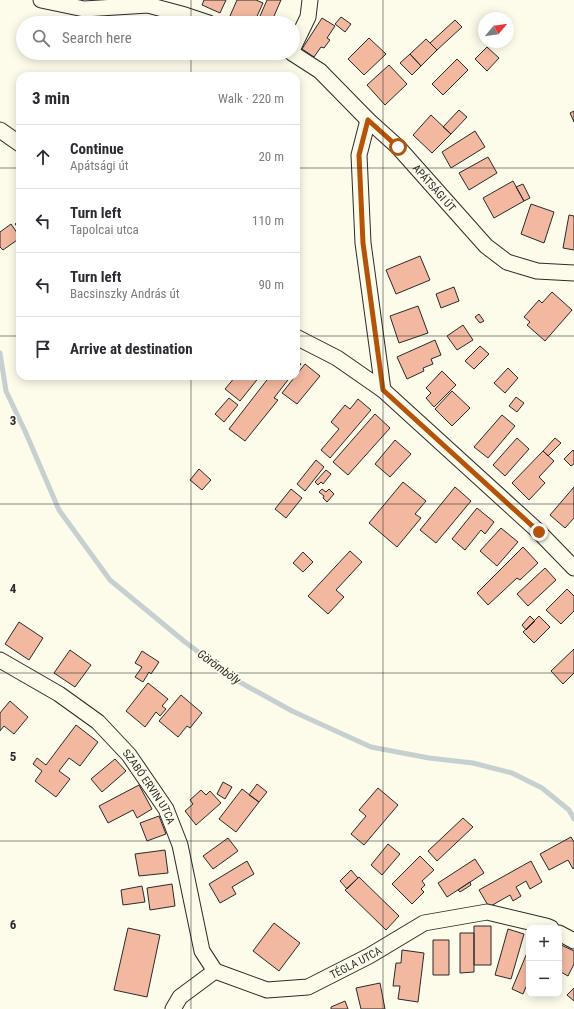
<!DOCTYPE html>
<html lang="en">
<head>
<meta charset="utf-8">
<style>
  body { margin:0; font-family:"Roboto Condensed",sans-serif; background:#f7f7f7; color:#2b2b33 }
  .controls { position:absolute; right:12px; bottom:12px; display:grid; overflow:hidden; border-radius:8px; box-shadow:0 2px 10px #0003 }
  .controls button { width:36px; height:36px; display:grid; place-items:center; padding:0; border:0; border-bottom:1px solid #e1e1e2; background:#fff; color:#2b2b33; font:20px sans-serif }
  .compass { position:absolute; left:478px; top:12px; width:36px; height:36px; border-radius:50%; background:#fff; box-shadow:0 2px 10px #0003; rotate:61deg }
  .stop { position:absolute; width:12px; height:12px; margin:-9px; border:3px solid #b45309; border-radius:50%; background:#fff }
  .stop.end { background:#b45309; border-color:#fff; box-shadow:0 1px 4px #0008 }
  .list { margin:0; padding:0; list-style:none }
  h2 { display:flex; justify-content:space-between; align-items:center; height:52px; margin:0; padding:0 16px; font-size:17px }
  h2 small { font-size:13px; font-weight:400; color:#7c7c81 }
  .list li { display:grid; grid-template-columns:26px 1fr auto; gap:12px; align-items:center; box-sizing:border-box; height:64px; padding:0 16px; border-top:1px solid #e1e1e2 }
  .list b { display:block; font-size:15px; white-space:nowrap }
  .list p { margin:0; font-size:13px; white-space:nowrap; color:#7c7c81 }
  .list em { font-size:13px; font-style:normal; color:#7c7c81 }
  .icon { flex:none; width:22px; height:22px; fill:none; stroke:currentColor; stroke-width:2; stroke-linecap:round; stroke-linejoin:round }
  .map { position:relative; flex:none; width:574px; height:1009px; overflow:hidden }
  .search { position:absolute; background:#fff; box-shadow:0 2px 10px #0003; left:16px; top:16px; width:284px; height:44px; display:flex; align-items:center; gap:10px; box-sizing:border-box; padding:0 14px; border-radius:22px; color:#7c7c81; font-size:15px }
  .panel { position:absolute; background:#fff; box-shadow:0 2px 10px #0003; left:16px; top:72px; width:284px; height:308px; border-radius:12px }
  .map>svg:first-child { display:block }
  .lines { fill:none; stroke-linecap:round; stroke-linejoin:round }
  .stream { stroke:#c7d0d0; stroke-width:5 }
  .building { fill:#f2b8a0; stroke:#2b2b2b }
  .street-casing { stroke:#2b2b2b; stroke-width:17 }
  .street { stroke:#fdfbea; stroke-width:15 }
  .route { stroke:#b45309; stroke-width:5 }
  .grid { fill:none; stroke:#2b2b2b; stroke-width:1; stroke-opacity:0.55 }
  .labels { text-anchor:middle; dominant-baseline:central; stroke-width:3; stroke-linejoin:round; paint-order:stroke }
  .street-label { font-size:11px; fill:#2b2b2b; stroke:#fdfbea }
  .water-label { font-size:12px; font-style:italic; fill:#2b2b2b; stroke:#fdfbea }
  .grid-label { font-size:13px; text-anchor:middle; font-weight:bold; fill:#2b2b2b; stroke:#fdfbea; stroke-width:3; stroke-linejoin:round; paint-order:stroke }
</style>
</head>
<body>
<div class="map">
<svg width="574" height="1009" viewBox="0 0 574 1009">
  <rect width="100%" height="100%" fill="#fdfbea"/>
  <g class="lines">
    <path class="stream" d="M 0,353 L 6,391 L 25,431 L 59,510 L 110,580 L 185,642 L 236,680 L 292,711 L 371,747 L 429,758 L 473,763 L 512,773 L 542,788 L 569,810 L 574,819"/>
  </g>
  <path class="building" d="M 204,0 L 226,0 L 220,13 L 202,5 Z
    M 237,0 L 256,0 L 263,3 L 254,23 L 246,23 L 230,16 Z
    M 267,0 L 281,0 L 271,23 L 257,23 Z
    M 341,17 L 351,24 L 345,32 L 335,24 Z
    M 322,18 L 335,26 L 327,38 L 330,40 L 324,48 L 321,47 L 314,57 L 302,49 Z
    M 455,20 L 462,27 L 437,50 L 430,43 Z
    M 369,38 L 386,54 L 364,75 L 348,59 Z
    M 426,39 L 437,50 L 421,66 L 410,54 Z
    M 487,47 L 499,58 L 487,71 L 475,59 Z
    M 410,54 L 421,66 L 412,75 L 400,63 Z
    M 457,59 L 468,70 L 443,95 L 432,84 Z
    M 389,65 L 407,84 L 385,105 L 367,85 Z
    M 459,110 L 467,117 L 451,134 L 443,127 Z
    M 574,111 L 574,122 L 570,113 Z
    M 431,115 L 451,134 L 432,153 L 413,135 Z
    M 475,131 L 485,147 L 451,168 L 442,152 Z
    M 488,157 L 497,173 L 469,190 L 459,173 Z
    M 513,181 L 524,201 L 494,218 L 483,198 Z
    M 523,184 L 530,198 L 524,201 L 516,187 Z
    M 531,204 L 554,212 L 544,243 L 521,234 Z
    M 569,215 L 574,216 L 574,250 L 563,248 Z
    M 20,220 L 20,230 L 15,224 Z
    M 11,224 L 20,237 L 20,238 L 3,250 L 0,247 L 0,232 Z
    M 420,256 L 430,280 L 396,294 L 386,270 Z
    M 454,287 L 459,301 L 441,308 L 436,294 Z
    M 552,292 L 572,310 L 545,341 L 527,325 L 530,322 L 524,317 L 539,300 L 542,303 Z
    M 418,306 L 428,333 L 399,343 L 390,316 Z
    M 479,314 L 484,321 L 480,323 L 475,317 Z
    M 463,325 L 473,340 L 457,350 L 447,336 Z
    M 435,340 L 441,355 L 431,359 L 433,364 L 423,368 L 424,371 L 407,379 L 397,357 Z
    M 480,346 L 489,354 L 474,369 L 465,361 Z
    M 296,361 L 301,364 L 296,370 Z
    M 305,364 L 320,376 L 297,404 L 282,393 Z
    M 508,368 L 518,378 L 505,393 L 494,383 Z
    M 442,371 L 456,385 L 434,407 L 426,398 L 431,393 L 426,388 Z
    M 236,376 L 260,376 L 240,401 L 225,389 Z
    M 270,376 L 291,376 L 274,398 L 278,400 L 245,441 L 229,429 Z
    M 452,391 L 470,408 L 452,426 L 435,409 Z
    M 516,397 L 524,403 L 517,412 L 509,406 Z
    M 229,398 L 238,405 L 224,422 L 215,414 Z
    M 358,399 L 371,410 L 330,458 L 321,450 L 339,429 L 331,422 L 345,405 L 350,409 Z
    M 375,414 L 390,428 L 348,475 L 333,462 Z
    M 502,415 L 515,426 L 488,458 L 474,447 Z
    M 517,438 L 529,449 L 505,476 L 493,465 Z
    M 555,438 L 561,443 L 548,456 L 543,451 Z
    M 395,440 L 411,454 L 390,477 L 375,464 Z
    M 573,450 L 574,451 L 574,464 L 571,466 L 564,459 Z
    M 543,451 L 554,461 L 539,477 L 545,483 L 529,500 L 512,483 Z
    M 316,460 L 324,467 L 305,491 L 297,484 Z
    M 199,469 L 211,480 L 202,490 L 190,480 Z
    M 326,470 L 331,474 L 323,484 L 321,482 L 318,485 L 315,482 Z
    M 403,482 L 426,501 L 415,514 L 421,518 L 397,547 L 369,523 Z
    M 455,487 L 471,501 L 436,543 L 420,530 Z
    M 574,487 L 574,518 L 565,528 L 550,515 Z
    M 291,489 L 302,498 L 286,518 L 275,509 Z
    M 322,489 L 326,492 L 329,489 L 334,494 L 327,502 L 323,498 L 324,496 L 319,492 Z
    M 477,508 L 494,522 L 485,534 L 481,530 L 465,550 L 452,539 Z
    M 501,528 L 518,542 L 497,566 L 480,551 Z
    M 523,547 L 538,563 L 520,580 L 517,578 L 488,605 L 477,593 Z
    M 350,551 L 362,562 L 336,590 L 344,597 L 328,614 L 308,596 Z
    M 303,552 L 313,562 L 303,572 L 293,563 Z
    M 545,568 L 556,580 L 528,606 L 517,594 Z
    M 567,589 L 574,596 L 574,611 L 561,624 L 546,610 Z
    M 530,616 L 535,621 L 526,630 L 522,625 Z
    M 539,616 L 550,627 L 534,643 L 523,632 Z
    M 19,622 L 43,638 L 29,660 L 5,644 Z
    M 574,649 L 574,673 L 563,684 L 551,671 Z
    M 70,650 L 91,665 L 75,687 L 54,673 Z
    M 142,651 L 159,662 L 151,674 L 149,672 L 143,682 L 135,677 L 142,667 L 135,663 Z
    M 148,683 L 168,699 L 162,706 L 166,709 L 160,716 L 156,712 L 145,727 L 126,711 Z
    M 181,695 L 202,713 L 190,728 L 187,726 L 178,737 L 159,721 Z
    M 10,701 L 28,717 L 14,734 L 4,726 L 0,731 L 0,713 Z
    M 76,725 L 98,742 L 80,766 L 69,758 L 59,771 L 70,779 L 56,797 L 35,781 L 42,771 L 33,764 L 37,758 L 46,765 Z
    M 115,759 L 126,771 L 102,792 L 91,779 Z
    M 223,782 L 232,787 L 225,799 L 217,794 Z
    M 257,784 L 267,792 L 259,802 L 249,795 Z
    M 139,785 L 152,809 L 137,818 L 133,810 L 108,823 L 99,806 Z
    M 378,788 L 398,805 L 364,845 L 351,834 L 366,816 L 359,810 Z
    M 242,789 L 259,802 L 236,832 L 219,819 Z
    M 201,790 L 206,795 L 210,791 L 221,803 L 196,825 L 185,811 L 193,804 L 190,800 Z
    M 159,816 L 166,834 L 147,841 L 140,823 Z
    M 463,818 L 473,827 L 437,861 L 428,851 Z
    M 571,837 L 574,842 L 574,868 L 573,869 L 568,860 L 549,870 L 540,854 Z
    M 228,838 L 238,851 L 213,869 L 203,856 Z
    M 388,844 L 400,854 L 382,875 L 371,865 Z
    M 165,850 L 168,873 L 139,876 L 135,854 Z
    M 420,856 L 434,870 L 422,881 L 425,885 L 421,889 L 424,892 L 412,904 L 392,884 Z
    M 475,859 L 484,873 L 447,897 L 438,883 Z
    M 247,861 L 254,874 L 232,887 L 236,894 L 220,903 L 209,884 Z
    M 531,861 L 542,882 L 530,889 L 526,881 L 516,887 L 521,896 L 513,901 L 510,895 L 489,907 L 479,890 Z
    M 351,870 L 358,878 L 347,889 L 340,881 Z
    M 359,877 L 399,916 L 386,930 L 345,890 Z
    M 470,882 L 471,885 L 460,892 L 458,890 Z
    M 172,884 L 175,906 L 150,910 L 147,888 Z
    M 142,886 L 145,902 L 123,905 L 121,890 Z
    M 274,923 L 300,943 L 279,971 L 253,951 Z
    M 474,926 L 491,926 L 491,965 L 474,965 Z
    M 128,928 L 160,935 L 147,997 L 114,990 Z
    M 508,929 L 524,934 L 511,979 L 495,975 Z
    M 460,933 L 474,933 L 474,972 L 460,973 Z
    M 433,940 L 449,940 L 449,975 L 433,975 Z
    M 559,944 L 574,951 L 574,964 L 568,976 L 559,971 Z
    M 529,948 L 529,980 L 523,994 L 512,989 Z
    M 402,950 L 424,953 L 418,1002 L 398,999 L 400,986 L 393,986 L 396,963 L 401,963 Z
    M 380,983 L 385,1009 L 361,1009 L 356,988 Z
    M 574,988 L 574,1001 L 567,995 Z
    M 345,1001 L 348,1009 L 331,1009 L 331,1007 Z"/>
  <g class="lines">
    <defs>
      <g id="street">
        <path d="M 41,0 L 84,9 L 148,5 L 185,15 L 209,23"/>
        <path d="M 293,48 L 308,17 L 310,0"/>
        <path id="s1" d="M 292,53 L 320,71 L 368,120 L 398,147 L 486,246 L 507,262 L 537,271 L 574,273"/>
        <path d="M 368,120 L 359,155 L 363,243 L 383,390"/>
        <path d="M 0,130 L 20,144"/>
        <path d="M 296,337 L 337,358 L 383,390 L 539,532 L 574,568"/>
        <path id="s2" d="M 0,660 L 59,694 L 98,722 L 129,755 L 166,809 L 180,845 L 202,951 L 215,971"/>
        <path d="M 559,933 L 574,941"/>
        <path id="s3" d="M 215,971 L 267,990 L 308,987 L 369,956 L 424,923 L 487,912 L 546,926 L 551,928"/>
        <path d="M 173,1009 L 180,997 L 215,971"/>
      </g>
    </defs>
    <use href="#street" class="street-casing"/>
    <use href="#street" class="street"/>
  </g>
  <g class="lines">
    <path class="route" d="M 398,147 L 368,120 L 359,155 L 363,243 L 383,390 L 539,532"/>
  </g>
  <path class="grid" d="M 191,0 L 191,23M 383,0 L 383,1009M 191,53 L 191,76M 0,168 L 20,168M 296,168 L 574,168M 0,336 L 20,336M 296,336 L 574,336M 191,376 L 191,1009M 0,504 L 574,504M 0,673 L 574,673M 0,841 L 574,841"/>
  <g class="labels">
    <g class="street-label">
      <text stroke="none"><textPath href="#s1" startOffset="197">APÁTSÁGI ÚT</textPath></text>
      <text stroke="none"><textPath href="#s2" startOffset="199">SZABÓ ERVIN UTCA</textPath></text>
      <text stroke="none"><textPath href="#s3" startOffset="150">TÉGLA UTCA</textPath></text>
    </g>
    <g class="water-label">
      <text transform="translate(219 667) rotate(36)">Görömböly</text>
    </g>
  </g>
  <g class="grid-label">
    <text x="13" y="425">3</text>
    <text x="13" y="593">4</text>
    <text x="13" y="761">5</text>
    <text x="13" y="929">6</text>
  </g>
</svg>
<div class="controls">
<button>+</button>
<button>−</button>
</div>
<svg class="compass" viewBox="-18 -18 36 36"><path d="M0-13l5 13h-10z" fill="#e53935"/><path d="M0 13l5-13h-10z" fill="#7c7c81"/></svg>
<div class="stop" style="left:398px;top:147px"></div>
<div class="stop end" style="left:539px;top:532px"></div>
<div class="search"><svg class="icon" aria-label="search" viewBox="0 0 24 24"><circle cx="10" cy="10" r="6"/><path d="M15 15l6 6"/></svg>Search here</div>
<section class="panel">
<h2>3 min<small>Walk · 220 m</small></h2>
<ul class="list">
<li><svg class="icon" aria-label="ahead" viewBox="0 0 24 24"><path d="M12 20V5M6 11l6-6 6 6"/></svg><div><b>Continue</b><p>Apátsági út</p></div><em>20 m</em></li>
<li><svg class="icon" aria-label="left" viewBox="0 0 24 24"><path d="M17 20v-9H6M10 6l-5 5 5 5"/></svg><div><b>Turn left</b><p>Tapolcai utca</p></div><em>110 m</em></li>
<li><svg class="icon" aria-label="left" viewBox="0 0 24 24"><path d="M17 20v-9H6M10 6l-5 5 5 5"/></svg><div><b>Turn left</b><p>Bacsinszky András út</p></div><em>90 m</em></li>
<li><svg class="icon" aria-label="arrive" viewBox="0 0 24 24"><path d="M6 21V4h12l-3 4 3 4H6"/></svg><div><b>Arrive at destination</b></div></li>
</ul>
</section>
</div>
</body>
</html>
